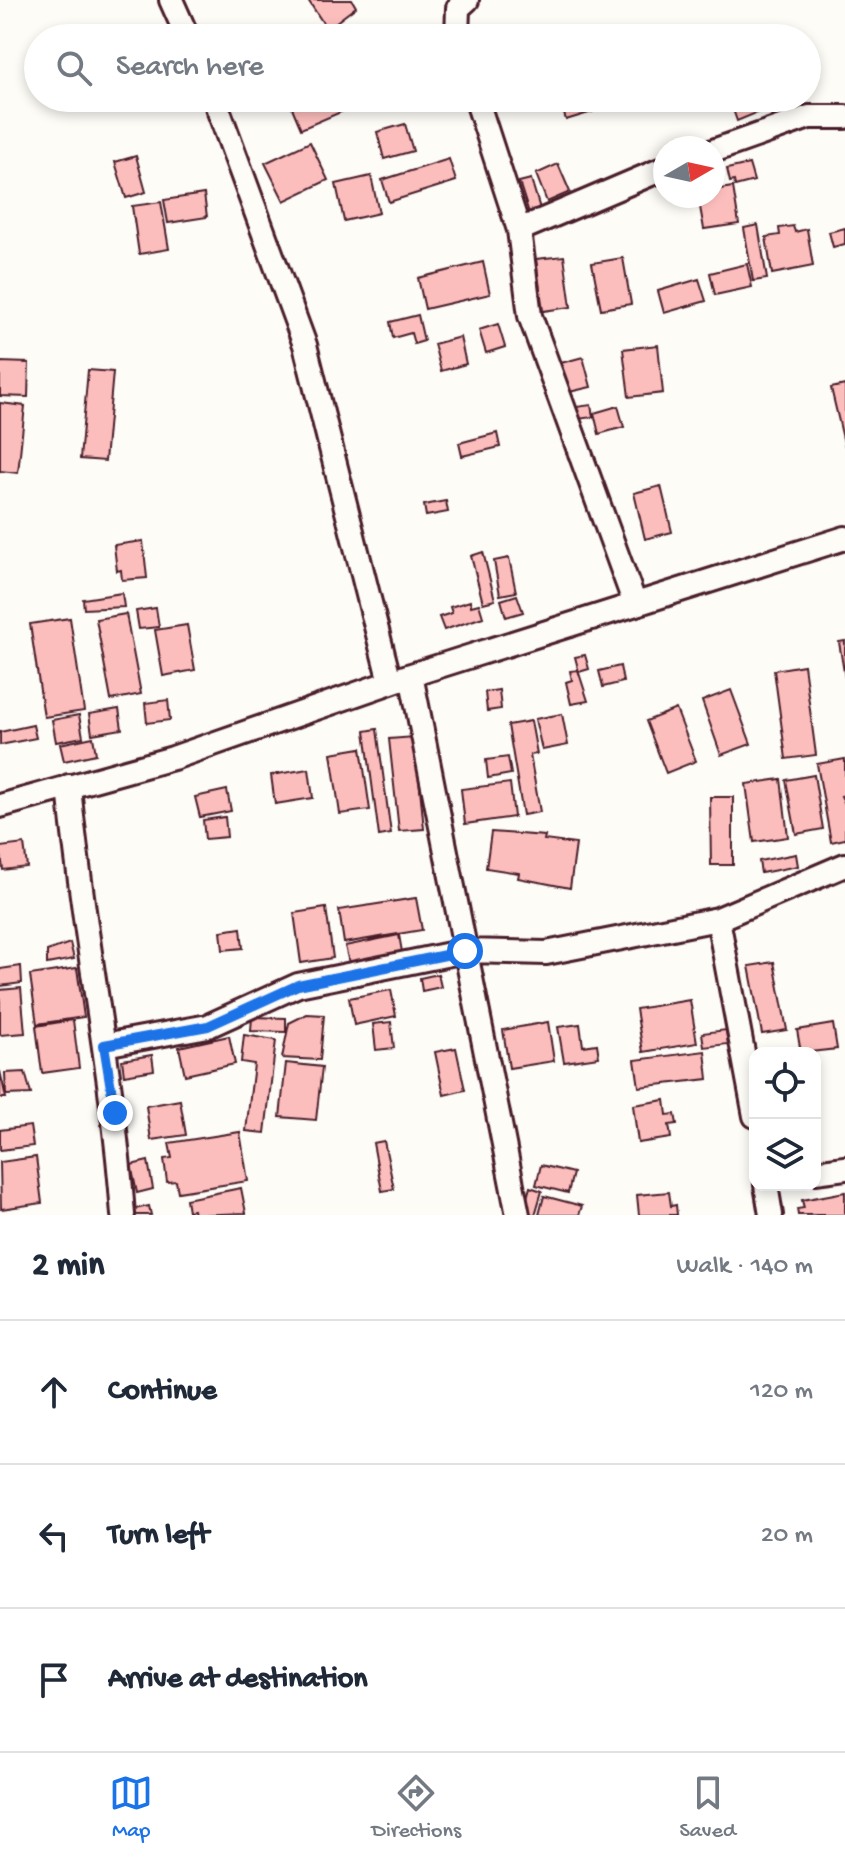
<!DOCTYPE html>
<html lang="en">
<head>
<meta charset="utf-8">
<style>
  body { margin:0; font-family:"Gochi Hand",sans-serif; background:#f6f6f7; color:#1f2937 }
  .controls { position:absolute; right:24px; bottom:24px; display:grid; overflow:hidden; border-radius:16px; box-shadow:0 4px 12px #0003 }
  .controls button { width:72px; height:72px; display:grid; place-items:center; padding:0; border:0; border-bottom:2px solid #e0e1e3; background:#fff; color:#1f2937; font:40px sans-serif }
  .compass { position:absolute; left:653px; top:136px; width:72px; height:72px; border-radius:50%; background:#fff; box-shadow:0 4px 12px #0003; rotate:81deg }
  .stop { position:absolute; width:24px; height:24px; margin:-18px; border:6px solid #1a73e8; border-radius:50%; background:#fff }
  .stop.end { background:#1a73e8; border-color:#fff; box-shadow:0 2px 8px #0008 }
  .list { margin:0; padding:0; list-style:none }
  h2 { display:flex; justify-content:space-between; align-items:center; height:104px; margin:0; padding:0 32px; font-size:34px }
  h2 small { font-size:26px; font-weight:400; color:#747a83 }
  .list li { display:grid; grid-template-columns:52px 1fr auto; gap:24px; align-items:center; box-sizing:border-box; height:144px; padding:0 32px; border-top:2px solid #e0e1e3 }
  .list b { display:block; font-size:30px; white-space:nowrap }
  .list em { font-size:26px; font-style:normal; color:#747a83 }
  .icon { flex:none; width:44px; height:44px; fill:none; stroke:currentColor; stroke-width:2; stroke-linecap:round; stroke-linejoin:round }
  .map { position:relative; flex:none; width:845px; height:1215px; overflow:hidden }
  .search { position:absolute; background:#fff; box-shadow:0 4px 12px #0003; left:24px; right:24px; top:24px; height:88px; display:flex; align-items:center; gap:20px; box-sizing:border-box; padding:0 28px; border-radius:44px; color:#747a83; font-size:30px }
  .sheet { height:536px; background:#fff }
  nav { display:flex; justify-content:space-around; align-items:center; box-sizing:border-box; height:112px; border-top:2px solid #e0e1e3; background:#fff; font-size:22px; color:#747a83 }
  nav a { display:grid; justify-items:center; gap:4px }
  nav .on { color:#1a73e8 }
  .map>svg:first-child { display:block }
  .building { fill:#fbbebc; stroke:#4a1f2b; stroke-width:2 }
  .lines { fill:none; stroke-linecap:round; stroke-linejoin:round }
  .minor-casing { stroke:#4a1f2b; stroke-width:28 }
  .minor { stroke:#fdfcf7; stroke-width:22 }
  .route { stroke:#1a73e8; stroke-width:10 }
</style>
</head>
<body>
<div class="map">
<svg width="845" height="1215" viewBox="0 0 845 1215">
  <rect width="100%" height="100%" fill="#fdfcf7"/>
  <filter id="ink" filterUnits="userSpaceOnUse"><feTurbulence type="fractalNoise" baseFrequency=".0125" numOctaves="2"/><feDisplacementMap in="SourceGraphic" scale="16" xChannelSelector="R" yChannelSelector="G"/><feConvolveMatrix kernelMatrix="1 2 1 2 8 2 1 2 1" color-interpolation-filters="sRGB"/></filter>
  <g filter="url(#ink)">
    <path class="building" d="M 308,0 L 352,0 L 356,7 L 327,29 Z
      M 301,98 L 344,98 L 348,109 L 301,129 L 290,103 Z
      M 559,98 L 605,98 L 606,102 L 590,107 L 592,112 L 566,120 Z
      M 729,98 L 757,98 L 761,111 L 737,121 Z
      M 759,98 L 786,98 L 788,103 L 763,111 Z
      M 405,124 L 413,151 L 384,159 L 377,132 Z
      M 310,142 L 328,180 L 284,201 L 265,163 Z
      M 136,156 L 146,192 L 126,198 L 115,162 Z
      M 449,159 L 456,181 L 389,202 L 382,180 Z
      M 558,164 L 570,192 L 547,202 L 536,174 Z
      M 749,164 L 754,181 L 735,186 L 734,181 L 730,182 L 727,169 Z
      M 371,176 L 379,213 L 344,221 L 336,184 Z
      M 531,179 L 540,209 L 529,213 L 519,182 Z
      M 733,187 L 739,224 L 704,229 L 698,196 L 713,196 L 713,190 Z
      M 204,194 L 207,217 L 168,223 L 164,200 Z
      M 161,202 L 169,249 L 139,254 L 132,206 Z
      M 758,225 L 767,279 L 753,281 L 744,228 Z
      M 793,226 L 795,232 L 807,229 L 813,266 L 772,274 L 766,237 L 780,235 L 779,228 Z
      M 845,228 L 845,244 L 833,247 L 829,232 Z
      M 564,256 L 571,307 L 543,311 L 536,259 Z
      M 623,258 L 631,304 L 601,309 L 592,263 Z
      M 483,262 L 490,294 L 425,309 L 418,278 Z
      M 747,264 L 752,287 L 715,295 L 710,273 Z
      M 699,279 L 706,301 L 664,313 L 658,291 Z
      M 418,315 L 424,341 L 414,344 L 411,333 L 393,338 L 390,322 Z
      M 498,324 L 505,347 L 486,353 L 479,330 Z
      M 460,337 L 466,364 L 441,371 L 434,344 Z
      M 658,345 L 663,393 L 629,397 L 623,349 Z
      M 583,357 L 591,387 L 569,392 L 561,363 Z
      M 0,362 L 29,363 L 28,397 L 0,396 Z
      M 88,370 L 113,372 L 105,461 L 80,459 Z
      M 845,385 L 845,447 L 831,388 Z
      M 0,403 L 25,406 L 18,473 L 0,471 Z
      M 591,405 L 593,417 L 578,419 L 576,407 Z
      M 618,406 L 624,427 L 599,434 L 594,413 Z
      M 497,433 L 500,447 L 462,456 L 459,443 Z
      M 661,486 L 672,532 L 645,539 L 634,493 Z
      M 446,501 L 448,512 L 426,516 L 424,505 Z
      M 143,541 L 147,578 L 122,580 L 121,570 L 117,571 L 114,545 Z
      M 483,552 L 495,600 L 483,603 L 471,556 Z
      M 509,558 L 516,592 L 500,595 L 494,561 Z
      M 122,593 L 124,607 L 84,609 L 83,599 Z
      M 517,595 L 523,612 L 506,617 L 501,600 Z
      M 470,601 L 471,606 L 479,604 L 483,617 L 444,630 L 439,617 L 452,613 L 450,607 Z
      M 156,608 L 159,627 L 139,629 L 136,611 Z
      M 126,614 L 141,694 L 111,700 L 96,619 Z
      M 70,618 L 84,711 L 44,717 L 30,624 Z
      M 187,625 L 195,670 L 163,676 L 155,630 Z
      M 845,641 L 845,678 L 839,642 Z
      M 585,655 L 589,669 L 579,672 L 575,657 Z
      M 804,665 L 816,755 L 786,759 L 774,670 Z
      M 620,666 L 623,682 L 603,687 L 599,671 Z
      M 578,670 L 588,701 L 571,704 L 566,682 L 572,680 L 570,671 Z
      M 499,690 L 501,709 L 487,711 L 485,692 Z
      M 731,690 L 751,744 L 721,755 L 702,701 Z
      M 168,700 L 170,720 L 147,723 L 145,703 Z
      M 119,709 L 122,729 L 92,734 L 89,714 Z
      M 676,709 L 696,761 L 666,773 L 646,721 Z
      M 562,714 L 568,745 L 542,750 L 535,719 Z
      M 79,715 L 83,737 L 56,742 L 52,720 Z
      M 531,721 L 537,754 L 530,755 L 540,812 L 523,815 L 508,725 Z
      M 33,725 L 36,738 L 0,745 L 0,732 Z
      M 377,729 L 391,834 L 379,836 L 365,731 Z
      M 93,737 L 96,754 L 64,761 L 60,744 Z
      M 415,737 L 424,829 L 399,831 L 389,739 Z
      M 361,748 L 370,810 L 340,814 L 331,753 Z
      M 508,757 L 511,774 L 488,778 L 486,760 Z
      M 845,759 L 845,795 L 841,796 L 845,804 L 845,839 L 831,842 L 817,764 Z
      M 309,769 L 313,798 L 275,804 L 271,775 Z
      M 814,775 L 823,829 L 796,834 L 786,780 Z
      M 781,779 L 788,837 L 754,842 L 746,784 Z
      M 510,783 L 514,817 L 465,824 L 461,789 Z
      M 227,790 L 231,811 L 200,817 L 195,797 Z
      M 710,797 L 733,797 L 733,865 L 711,865 Z
      M 225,817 L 227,837 L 205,839 L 203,820 Z
      M 491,832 L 545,836 L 544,840 L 576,844 L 570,888 L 518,878 L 519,873 L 486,868 Z
      M 24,844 L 27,867 L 3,870 L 0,847 Z
      M 796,854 L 798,866 L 761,873 L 759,861 Z
      M 416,898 L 422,930 L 344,943 L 339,910 Z
      M 326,908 L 333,958 L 301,963 L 294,913 Z
      M 241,928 L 243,948 L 223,950 L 221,931 Z
      M 399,935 L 402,952 L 349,963 L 345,946 Z
      M 70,943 L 74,959 L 47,964 L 47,951 Z
      M 774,962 L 787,1030 L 762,1034 L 749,966 Z
      M 21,966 L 22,983 L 0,986 L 0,969 Z
      M 77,968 L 84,1017 L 37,1024 L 30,975 Z
      M 438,974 L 441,987 L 422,991 L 420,978 Z
      M 21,988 L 25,1033 L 0,1035 L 0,990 Z
      M 391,990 L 396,1016 L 354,1025 L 349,998 Z
      M 690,1000 L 697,1043 L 643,1052 L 636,1009 Z
      M 307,1014 L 324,1015 L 320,1060 L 282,1058 L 289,1023 Z
      M 252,1017 L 286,1018 L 286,1032 L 251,1031 Z
      M 73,1020 L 79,1068 L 42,1073 L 36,1026 Z
      M 391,1022 L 394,1048 L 376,1050 L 373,1024 Z
      M 548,1022 L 554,1061 L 509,1068 L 503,1030 Z
      M 580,1024 L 583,1046 L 597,1044 L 599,1057 L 564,1062 L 558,1027 Z
      M 833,1024 L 837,1049 L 801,1053 L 797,1030 Z
      M 726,1030 L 728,1044 L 704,1047 L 702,1033 Z
      M 244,1035 L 276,1040 L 265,1133 L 246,1131 L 254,1064 L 241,1062 Z
      M 229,1036 L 235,1064 L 185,1075 L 179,1047 Z
      M 456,1048 L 465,1090 L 444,1095 L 435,1052 Z
      M 705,1051 L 708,1079 L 639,1087 L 635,1060 Z
      M 152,1055 L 154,1070 L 124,1075 L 122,1060 Z
      M 286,1063 L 322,1067 L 316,1120 L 280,1117 Z
      M 0,1071 L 6,1098 L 0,1098 Z
      M 25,1072 L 31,1094 L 6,1095 L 5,1073 Z
      M 180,1100 L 186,1135 L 151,1140 L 146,1106 Z
      M 665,1100 L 667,1115 L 675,1114 L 677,1124 L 669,1125 L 671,1138 L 638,1143 L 633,1105 Z
      M 30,1126 L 33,1146 L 0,1150 L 0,1130 Z
      M 240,1132 L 248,1181 L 178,1192 L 176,1181 L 167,1182 L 164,1159 L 172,1158 L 169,1143 Z
      M 384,1141 L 394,1189 L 382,1191 L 373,1143 Z
      M 36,1157 L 42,1203 L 1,1209 L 0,1162 Z
      M 148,1161 L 153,1189 L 137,1193 L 131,1165 Z
      M 541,1165 L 573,1173 L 568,1193 L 536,1185 Z
      M 530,1187 L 542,1191 L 535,1215 L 523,1212 Z
      M 241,1188 L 246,1213 L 194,1215 L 193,1210 L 188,1211 L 186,1199 Z
      M 669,1192 L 671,1206 L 676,1205 L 677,1215 L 639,1215 L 637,1195 Z
      M 845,1192 L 845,1215 L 798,1215 L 797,1209 L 804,1208 L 802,1200 Z
      M 544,1196 L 582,1206 L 579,1215 L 539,1215 Z
      M 149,1206 L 151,1215 L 136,1215 L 135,1209 Z"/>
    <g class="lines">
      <defs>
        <path id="minor" d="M 171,0 L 188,38
          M 457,38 L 458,8 L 467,0
          M 214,98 L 305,345 L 390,682
          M 476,98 L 519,230 L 530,316 L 635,604
          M 713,151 L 809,117 L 845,117
          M 519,230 L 665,168
          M 411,675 L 518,1215
          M 69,786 C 82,930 113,1071 123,1215
          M 0,806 L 173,758 L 411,675 L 845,538
          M 718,919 L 755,1116
          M 104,1045 L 208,1026 L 298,985 L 465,951 L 546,953 L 718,919 L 845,865
          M 815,1172 L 845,1168
          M 766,1185 L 771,1215"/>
      </defs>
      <use href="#minor" class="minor-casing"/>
      <use href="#minor" class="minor"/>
    </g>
  </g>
  <g class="lines" filter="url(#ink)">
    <path class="route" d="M 115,1113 L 104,1045 L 208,1026 L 298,985 L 465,951"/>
  </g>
</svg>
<div class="controls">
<button><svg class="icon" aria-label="locate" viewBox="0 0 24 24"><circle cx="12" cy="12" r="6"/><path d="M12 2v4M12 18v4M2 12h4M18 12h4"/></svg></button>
<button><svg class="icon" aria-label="layers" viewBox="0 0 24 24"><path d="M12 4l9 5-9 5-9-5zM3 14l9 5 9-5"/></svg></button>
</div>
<svg class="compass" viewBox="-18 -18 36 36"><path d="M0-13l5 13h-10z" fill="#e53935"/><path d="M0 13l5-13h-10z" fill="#747a83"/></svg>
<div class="stop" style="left:465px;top:951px"></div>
<div class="stop end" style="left:115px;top:1113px"></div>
<div class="search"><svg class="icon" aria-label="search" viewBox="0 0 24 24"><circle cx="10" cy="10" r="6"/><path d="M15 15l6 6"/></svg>Search here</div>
</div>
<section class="sheet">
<h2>2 min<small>Walk · 140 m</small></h2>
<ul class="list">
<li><svg class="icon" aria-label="ahead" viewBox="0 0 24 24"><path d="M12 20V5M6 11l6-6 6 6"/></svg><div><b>Continue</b></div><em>120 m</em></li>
<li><svg class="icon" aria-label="left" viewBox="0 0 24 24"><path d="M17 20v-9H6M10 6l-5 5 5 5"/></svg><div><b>Turn left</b></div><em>20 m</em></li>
<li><svg class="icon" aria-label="arrive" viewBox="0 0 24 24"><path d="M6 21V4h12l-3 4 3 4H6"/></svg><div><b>Arrive at destination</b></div></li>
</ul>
</section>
<nav>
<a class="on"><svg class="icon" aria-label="map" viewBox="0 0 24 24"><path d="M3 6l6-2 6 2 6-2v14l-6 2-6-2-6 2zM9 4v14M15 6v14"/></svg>Map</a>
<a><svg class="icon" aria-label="directions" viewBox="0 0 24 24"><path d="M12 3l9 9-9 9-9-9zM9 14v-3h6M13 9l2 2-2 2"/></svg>Directions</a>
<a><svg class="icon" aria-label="saved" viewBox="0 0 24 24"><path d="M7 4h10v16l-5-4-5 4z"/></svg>Saved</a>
</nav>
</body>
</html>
